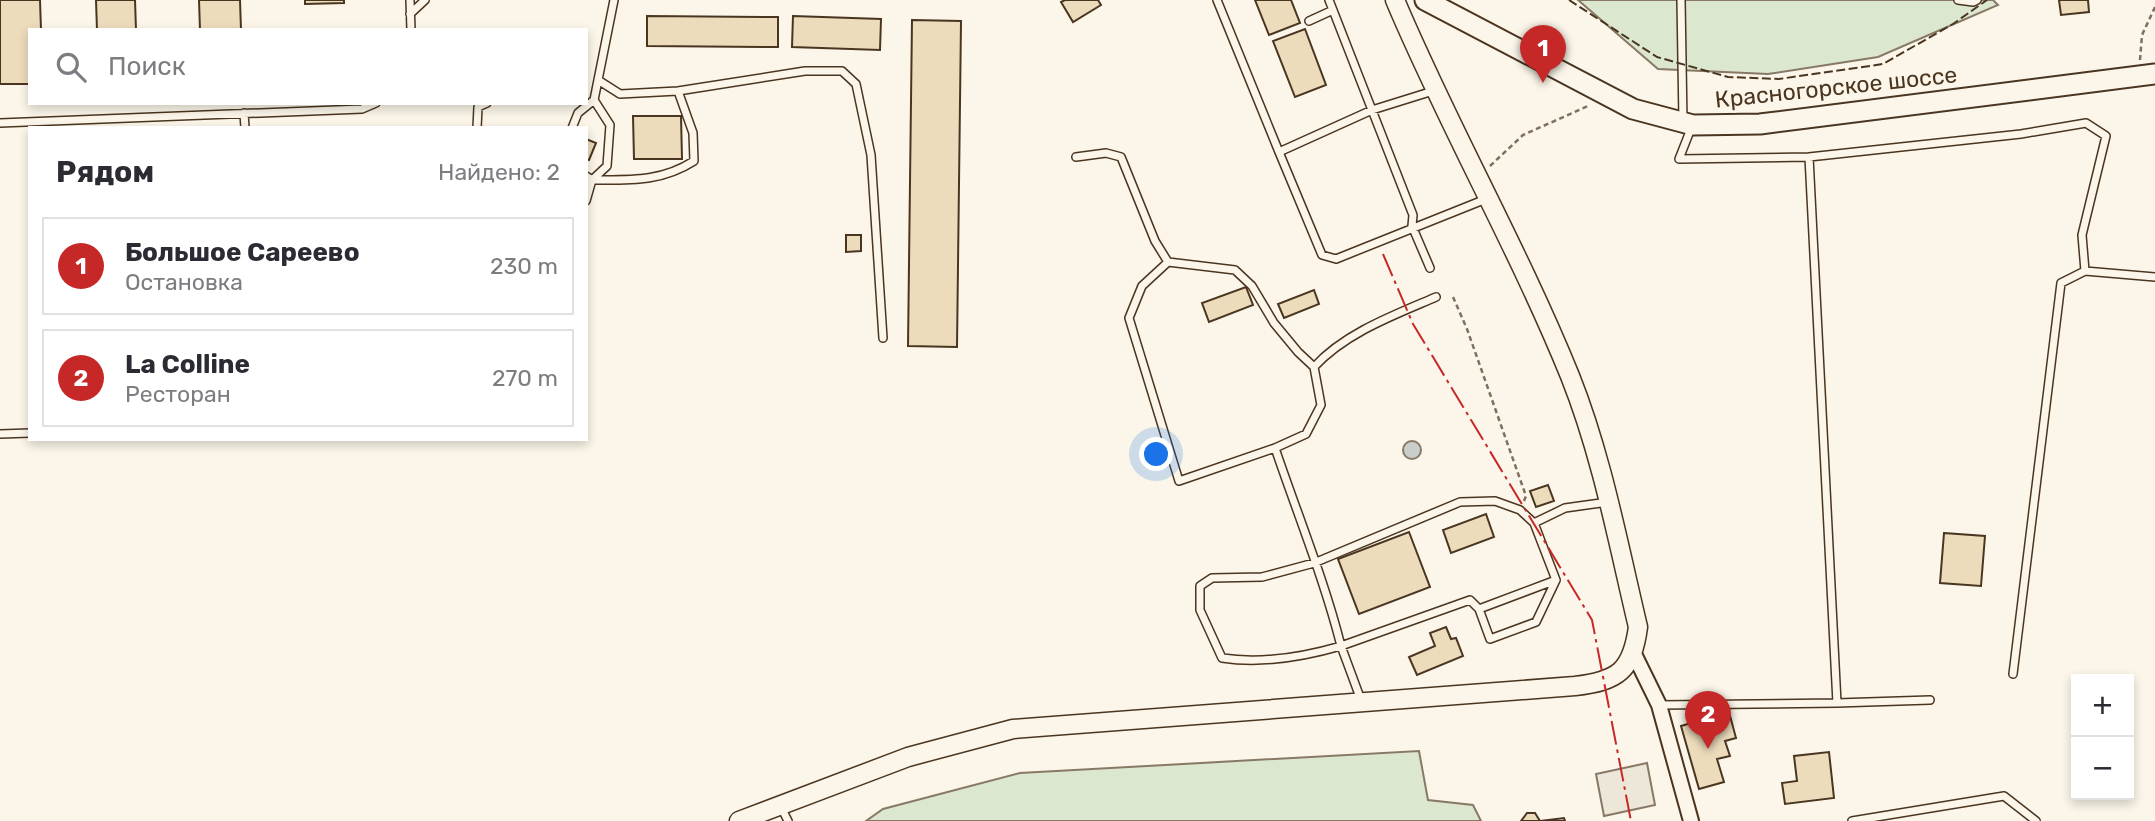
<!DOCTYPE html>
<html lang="ru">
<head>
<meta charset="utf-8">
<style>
  body { margin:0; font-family:Rubik,sans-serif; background:#f2f2f3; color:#2b2b33 }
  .controls { position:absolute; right:21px; bottom:21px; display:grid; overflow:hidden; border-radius:0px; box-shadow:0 4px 10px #0003 }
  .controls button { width:63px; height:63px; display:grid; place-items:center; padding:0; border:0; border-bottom:2px solid #e1e1e2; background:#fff; color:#2b2b33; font:35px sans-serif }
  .you { position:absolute; left:1157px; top:455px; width:24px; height:24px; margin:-18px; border:5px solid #fff; border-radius:50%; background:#1a73e8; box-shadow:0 0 0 10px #1a73e833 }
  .badge { display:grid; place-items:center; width:46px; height:46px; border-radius:50%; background:#c62828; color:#fff; font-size:23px; font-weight:700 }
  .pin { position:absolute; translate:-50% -58px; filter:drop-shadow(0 2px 4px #0008) }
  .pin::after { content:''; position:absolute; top:37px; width:24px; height:21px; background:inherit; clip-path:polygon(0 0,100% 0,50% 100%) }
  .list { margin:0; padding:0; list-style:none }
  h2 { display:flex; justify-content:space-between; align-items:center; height:91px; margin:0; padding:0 28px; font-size:30px }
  h2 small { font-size:23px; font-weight:400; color:#7c7c81 }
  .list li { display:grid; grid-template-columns:46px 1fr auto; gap:21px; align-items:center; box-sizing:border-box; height:98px; margin:0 14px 14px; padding:0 14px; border:2px solid #e1e1e2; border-radius:0px }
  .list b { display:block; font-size:26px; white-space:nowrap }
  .list p { margin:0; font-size:23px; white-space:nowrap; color:#7c7c81 }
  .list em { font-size:23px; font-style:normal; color:#7c7c81 }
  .icon { flex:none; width:38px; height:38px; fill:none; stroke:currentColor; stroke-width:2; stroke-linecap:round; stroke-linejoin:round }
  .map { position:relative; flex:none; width:2155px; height:821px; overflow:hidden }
  .search { position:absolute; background:#fff; box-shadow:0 4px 10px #0003; left:28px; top:28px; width:560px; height:77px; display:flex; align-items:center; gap:18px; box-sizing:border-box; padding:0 24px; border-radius:0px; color:#7c7c81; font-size:26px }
  .panel { position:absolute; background:#fff; box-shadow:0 4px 10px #0003; left:28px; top:126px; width:560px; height:315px; border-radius:0px }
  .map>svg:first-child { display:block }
  .green { fill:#dce7d0; stroke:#887966; stroke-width:2 }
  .parking { fill:#ede7d9; stroke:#887966; stroke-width:2 }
  .water { fill:#c9cecd; stroke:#887966; stroke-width:2 }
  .building { fill:#ecdcbc; stroke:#4a3520; stroke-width:2 }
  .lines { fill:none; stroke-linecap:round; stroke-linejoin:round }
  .service-casing { stroke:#4a3520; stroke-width:10 }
  .minor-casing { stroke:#4a3520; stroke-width:18 }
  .tertiary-casing { stroke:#4a3520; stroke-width:21 }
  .secondary-casing { stroke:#4a3520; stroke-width:23 }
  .path { stroke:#7f6f5c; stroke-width:2.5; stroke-dasharray:5 3.5; stroke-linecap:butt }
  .service { stroke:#fbf6e9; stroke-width:7 }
  .minor { stroke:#fbf6e9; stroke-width:14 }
  .tertiary { stroke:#fbf6e9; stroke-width:18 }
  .secondary { stroke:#fbf6e9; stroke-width:19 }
  .fence { stroke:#4a3520; stroke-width:2; stroke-dasharray:9 3.5; stroke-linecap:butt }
  .power { stroke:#c62828; stroke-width:2; stroke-dasharray:24 5 3.5 5; stroke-linecap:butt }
  .labels { text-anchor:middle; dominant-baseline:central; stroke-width:5; stroke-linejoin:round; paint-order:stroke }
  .street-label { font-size:23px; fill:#4a3520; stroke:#fbf6e9 }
</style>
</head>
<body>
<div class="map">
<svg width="2155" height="821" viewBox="0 0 2155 821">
  <rect width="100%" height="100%" fill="#fbf6e9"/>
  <path class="green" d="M 1578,0 L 1993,0 L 1998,5 L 1878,57 L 1768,74 L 1658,69 Z
    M 1419,751 L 1428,800 L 1473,805 L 1481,821 L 866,821 L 883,809 L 1020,773 Z"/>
  <path class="parking" d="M 1647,763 L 1655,805 L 1604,816 L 1596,774 Z"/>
  <path class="water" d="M1403 450a9 9 0 1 1 18 0a9 9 0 1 1-18 0Z"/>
  <path class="building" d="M 0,0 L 40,0 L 41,30 L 30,30 L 30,84 L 0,84 Z
    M 96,0 L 135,0 L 136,30 L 97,30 Z
    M 199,0 L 240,0 L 241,30 L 200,30 Z
    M 305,0 L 344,0 L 344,3 L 305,4 Z
    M 1065,0 L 1098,0 L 1101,5 L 1073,22 L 1061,2 Z
    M 1255,0 L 1291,0 L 1300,23 L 1269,35 Z
    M 2059,0 L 2088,0 L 2089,12 L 2061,15 Z
    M 647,16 L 778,17 L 778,47 L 647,46 Z
    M 793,16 L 881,19 L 880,50 L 792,47 Z
    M 912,20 L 961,21 L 957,347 L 908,346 Z
    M 1305,29 L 1326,85 L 1295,97 L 1273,41 Z
    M 633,116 L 681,116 L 682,159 L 634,159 Z
    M 586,139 L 596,143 L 589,160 L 586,159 Z
    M 846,235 L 861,235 L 861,251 L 846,252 Z
    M 1246,287 L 1253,305 L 1209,322 L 1202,303 Z
    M 1314,290 L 1319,304 L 1284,318 L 1278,304 Z
    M 1548,485 L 1554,501 L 1536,507 L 1530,491 Z
    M 1486,514 L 1494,537 L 1451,553 L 1443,530 Z
    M 1409,532 L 1430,587 L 1359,614 L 1338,559 Z
    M 1944,533 L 1985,536 L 1981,586 L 1940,583 Z
    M 1446,627 L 1451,639 L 1456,638 L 1463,656 L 1417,675 L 1409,657 L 1435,646 L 1430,633 Z
    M 1729,712 L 1736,738 L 1725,741 L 1730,756 L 1717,759 L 1724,782 L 1699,789 L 1681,726 Z
    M 1829,752 L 1834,798 L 1785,804 L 1782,783 L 1797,781 L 1794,756 Z
    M 1527,813 L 1535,813 L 1540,821 L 1564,818 L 1565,821 L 1521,821 Z"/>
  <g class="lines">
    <defs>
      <path id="service" d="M 410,0 L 411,30
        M 1217,0 L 1279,152
        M 1329,0 L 1413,215 L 1412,226 L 1430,268
        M 1681,0 L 1683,122
        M 1958,0 L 1973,2 L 1977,0
        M 410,14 L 425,0
        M 1309,21 L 1333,10
        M 678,91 L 805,71 L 842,71 L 856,84 L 871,155 L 883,338
        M 1433,91 L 1372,110 L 1279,152 L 1322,255 L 1336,259 L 1486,199
        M 244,113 L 245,128
        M 0,123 L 362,109 L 376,103
        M 477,128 L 478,107 L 487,103
        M 572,128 L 578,113 L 594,100 L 614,0
        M 1076,157 L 1106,153 L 1121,157 L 1155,241 L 1168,262 L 1142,286 L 1129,318 L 1179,481 L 1275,448 C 1297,513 1324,579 1341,646 C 1303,657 1261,664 1222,658 L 1200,610 L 1200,586 L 1212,578 L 1262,577 L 1314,563 L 1460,502 L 1495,501 L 1520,510 L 1534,523
        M 1809,157 L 2021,134 L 2086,123 L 2106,136 L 2082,235 L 2085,271 L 2155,277
        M 586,176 L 592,180 C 631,180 661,182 694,161 L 693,133 L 678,91 L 620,94 L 598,80
        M 586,201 L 592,180 L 607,166 L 610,125 L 594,100
        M 1168,262 L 1235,270 L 1252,286 L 1274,323 L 1298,352 L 1314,367 L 1321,405 L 1306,434 L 1275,448
        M 1314,367 C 1345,333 1394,315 1436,297
        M 0,434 L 30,433
        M 1479,609 L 1556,580
        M 2013,674 L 2061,283 L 2085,271
        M 1361,700 L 1341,646 L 1470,600 L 1479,609 L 1490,639 L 1536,622 L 1556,580 L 1534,523 L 1565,508 L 1608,502
        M 1837,703 L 1930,700
        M 1660,705 L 1837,703 L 1809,157 L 1679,159 L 1692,126
        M 780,805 L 788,821
        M 1852,821 L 2004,796 L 2036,821"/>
      <path id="minor" d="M 1634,654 L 1659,705 L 1691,821"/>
      <path id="tertiary" d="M 739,821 L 908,757 L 1013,729 L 1575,686 C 1618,681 1632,671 1638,627 C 1618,543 1602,456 1570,376 C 1518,248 1449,128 1395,0"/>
      <path id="secondary" d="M 1425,0 L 1633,109 L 1693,125 L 1760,124 L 2155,74"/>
    </defs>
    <use href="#service" class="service-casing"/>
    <use href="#minor" class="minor-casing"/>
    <use href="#tertiary" class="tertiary-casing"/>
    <use href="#secondary" class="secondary-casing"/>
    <path class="path" d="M 2140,60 L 2142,35 L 2155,7
      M 1490,166 L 1523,135 L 1588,106
      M 1453,297 L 1467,329 L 1526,496 L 1524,501"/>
    <use href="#service" class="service"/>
    <use href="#minor" class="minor"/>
    <use href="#tertiary" class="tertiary"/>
    <use href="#secondary" class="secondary"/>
    <path class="fence" d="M 1569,0 L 1657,57 L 1728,77 L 1779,79 L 1883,64 L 1953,24 L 1987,0"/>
    <path class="power" d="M 1383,254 L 1413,324 L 1592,620 L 1631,821"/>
  </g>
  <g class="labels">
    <g class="street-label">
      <text transform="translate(1836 87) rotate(-6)">Красногорское шоссе</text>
    </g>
  </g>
</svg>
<div class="controls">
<button>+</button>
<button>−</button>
</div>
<div class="you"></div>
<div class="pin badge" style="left:1543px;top:83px">1</div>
<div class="pin badge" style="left:1708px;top:749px">2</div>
<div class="search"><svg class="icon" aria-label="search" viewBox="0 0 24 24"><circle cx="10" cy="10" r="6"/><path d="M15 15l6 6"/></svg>Поиск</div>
<section class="panel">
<h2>Рядом<small>Найдено: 2</small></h2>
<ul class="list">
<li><span class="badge">1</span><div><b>Большое Сареево</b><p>Остановка</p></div><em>230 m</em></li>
<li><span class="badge">2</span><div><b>La Colline</b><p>Ресторан</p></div><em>270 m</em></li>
</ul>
</section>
</div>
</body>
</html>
